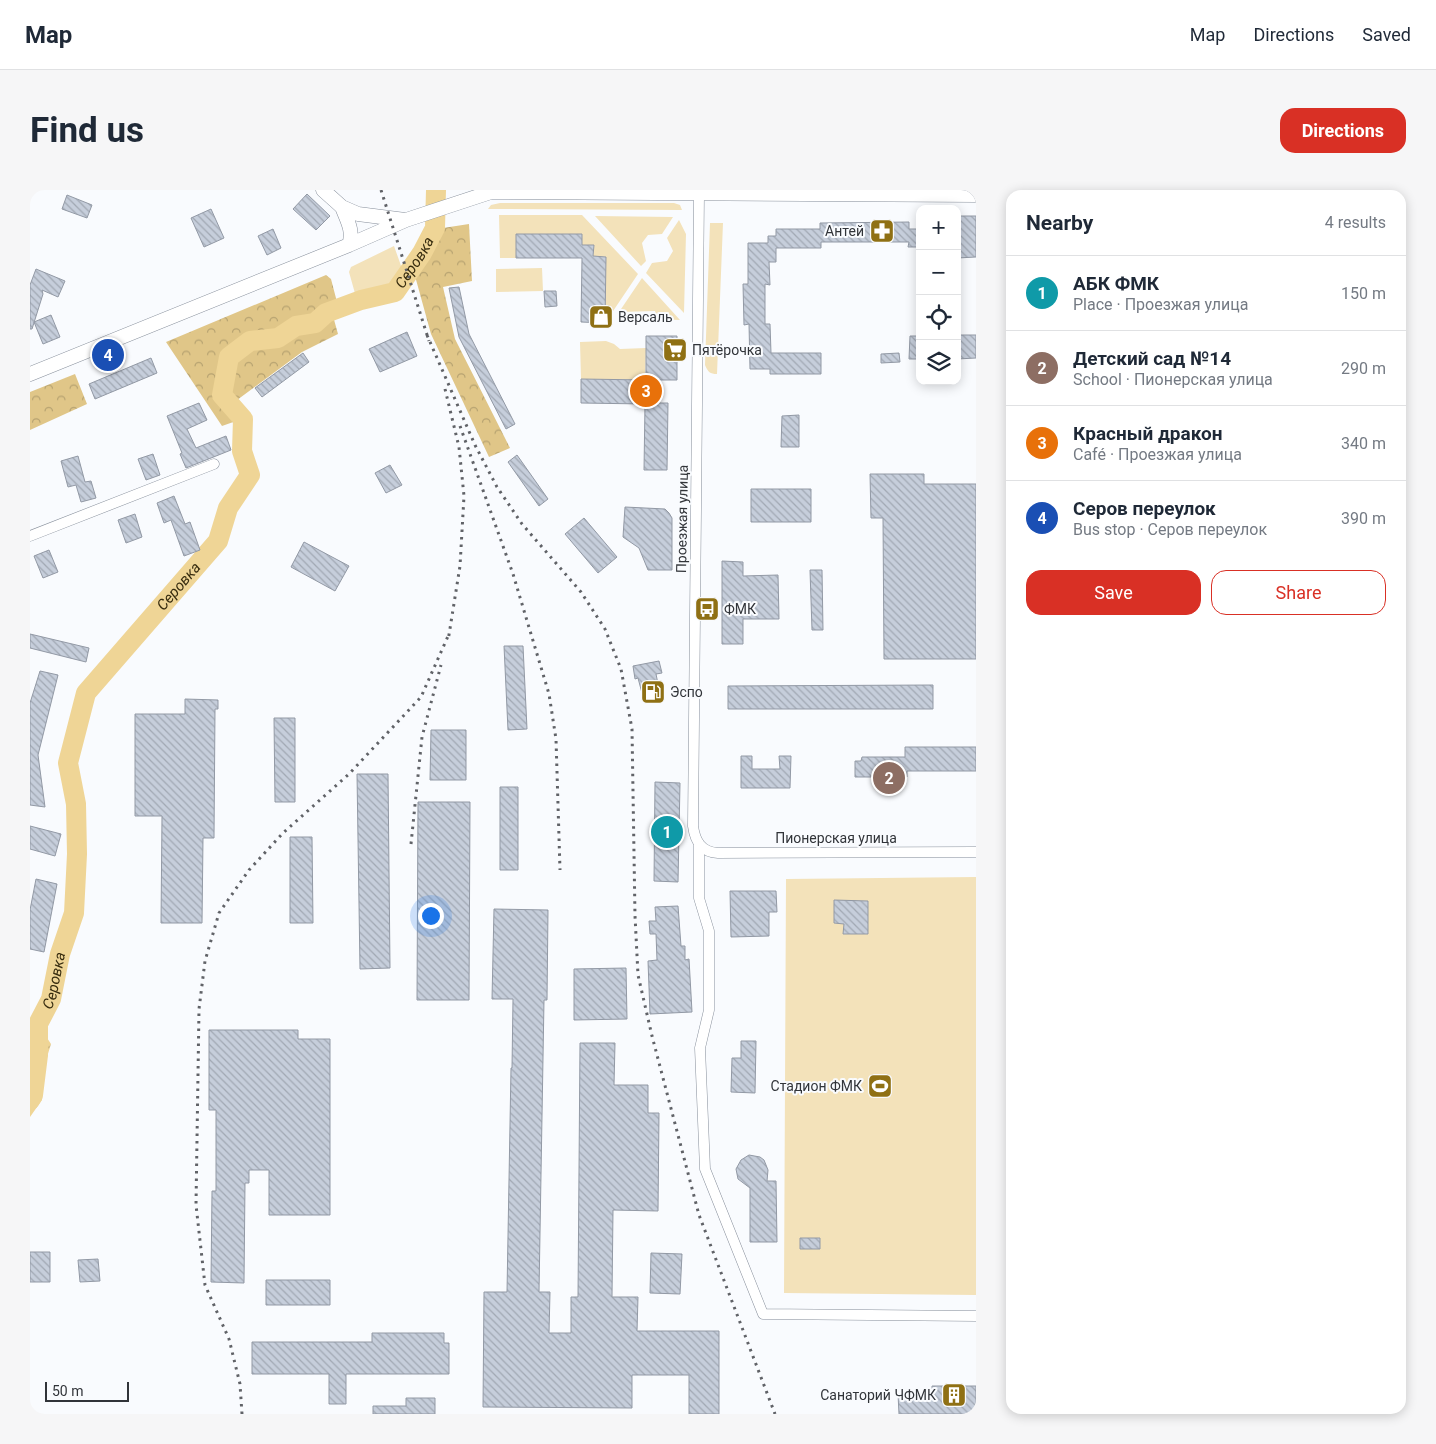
<!DOCTYPE html>
<html lang="en">
<head>
<meta charset="utf-8">
<style>
  body { margin:0; font-family:Roboto,sans-serif; background:#f6f6f7; color:#1f2937 }
  .controls { position:absolute; right:15px; top:15px; display:grid; overflow:hidden; border-radius:10px; box-shadow:0 2px 12px #0003 }
  .controls button { width:45px; height:45px; display:grid; place-items:center; padding:0; border:0; border-bottom:1px solid #e0e1e3; background:#fff; color:#1f2937; font:25px sans-serif }
  .scale { position:absolute; left:15px; bottom:12px; width:84px; box-sizing:border-box; padding-left:5px; border:2px solid #313439; border-top:0; font-size:14px; line-height:18px; white-space:nowrap; color:#313439; -webkit-text-stroke:4px #f9fbfe; paint-order:stroke }
  .you { position:absolute; left:400px; top:725px; width:18px; height:18px; margin:-12px; border:4px solid #fff; border-radius:50%; background:#1a73e8; box-shadow:0 0 0 8px #1a73e833 }
  .badge { display:grid; place-items:center; width:32px; height:32px; border-radius:50%; background:#d93025; color:#fff; font-size:16px; font-weight:700 }
  .pin { position:absolute; translate:-50% -50%; border:2px solid #fff; box-shadow:0 1px 5px #0006 }
  .list { margin:0; padding:0; list-style:none }
  h2 { display:flex; justify-content:space-between; align-items:center; height:65px; margin:0; padding:0 20px; font-size:21px }
  h2 small { font-size:16px; font-weight:400; color:#747a83 }
  .list li { display:grid; grid-template-columns:32px 1fr auto; gap:15px; align-items:center; box-sizing:border-box; height:75px; padding:0 20px; border-top:1px solid #e0e1e3 }
  .list b { display:block; font-size:19px; white-space:nowrap }
  .list p { margin:0; font-size:16px; white-space:nowrap; color:#747a83 }
  .list em { font-size:16px; font-style:normal; color:#747a83 }
  .actions { display:flex; gap:10px; padding:15px 20px }
  .actions a { flex:1; padding:11px 0; border:1px solid #d93025; border-radius:15px; text-align:center; font-size:18px; color:#d93025 }
  .actions .main { background:#d93025; color:#fff }
  .icon { flex:none; width:28px; height:28px; fill:none; stroke:currentColor; stroke-width:2; stroke-linecap:round; stroke-linejoin:round }
  .map { position:relative; flex:none; width:946px; height:1224px; overflow:hidden; border-radius:15px }
  header { display:flex; align-items:center; gap:30px; box-sizing:border-box; height:70px; padding:0 25px; background:#fff; border-bottom:1px solid #e0e1e3 }
  header strong { font-size:24px }
  nav { display:flex; gap:28px; margin-inline-start:auto; font-size:18px }
  .intro { display:flex; align-items:center; justify-content:space-between; box-sizing:border-box; height:120px; padding:0 30px }
  h1 { margin:0; font-size:35px }
  .button { padding:12px 22px; border-radius:15px; background:#d93025; color:#fff; font-size:18px; font-weight:700 }
  main { display:flex; gap:30px; padding:0 30px }
  aside { flex:1; background:#fff; border-radius:15px; box-shadow:0 2px 12px #0003 }
  .map>svg:first-child { display:block }
  .green { fill:#f3e2ba }
  .forest { fill:url(#forest-crowns) }
  .water { fill:url(#water-waves) }
  .lines { fill:none; stroke-linecap:round; stroke-linejoin:round }
  .river { stroke:#efd596; stroke-width:20 }
  .building { fill:url(#building-back-hatch); stroke:#9299a5 }
  .street-casing { stroke:#878f9b; stroke-width:11 }
  .secondary-casing { stroke:#878f9b; stroke-width:15 }
  .street { stroke:#fff; stroke-width:10 }
  .secondary { stroke:#fff; stroke-width:14 }
  .rail { stroke:#606267; stroke-width:3; stroke-dasharray:2.5 5; stroke-linecap:butt }
  .labels { text-anchor:middle; dominant-baseline:central; stroke-width:4; stroke-linejoin:round; paint-order:stroke }
  .poi-label { font-size:14px; fill:#313439; stroke:#f9fbfe; text-anchor:start }
  .street-label { font-size:14px; fill:#313439; stroke:#f9fbfe }
  .water-label { font-size:15px; font-style:italic; fill:#372c0f; stroke:#f9fbfe }
</style>
</head>
<body>
<header>
<strong>Map</strong>
<nav><a>Map</a><a>Directions</a><a>Saved</a></nav>
</header>
<div class="intro"><h1>Find us</h1><a class="button">Directions</a></div>
<main>
<div class="map">
<svg width="946" height="1224" viewBox="0 0 946 1224">
  <defs>
    <pattern id="forest-crowns" width="20" height="18" patternUnits="userSpaceOnUse" patternTransform="scale(1.25)"><rect width="20" height="18" fill="#e0c688"/><path d="M2 6a3 3 0 1 1 6 0M12 15a3 3 0 1 1 6 0" fill="none" stroke="#b6a270"/></pattern>
    <pattern id="water-waves" width="16" height="10" patternUnits="userSpaceOnUse" patternTransform="scale(1.25)"><rect width="16" height="10" fill="#efd596"/><path d="M0 5q4-4 8 0t8 0" fill="none" stroke="#cdb782"/></pattern>
    <pattern id="building-back-hatch" width="6" height="6" patternUnits="userSpaceOnUse" patternTransform="scale(1.25)"><rect width="6" height="6" fill="#c6cedb"/><path d="M-1 5l2 2M0 0l6 6M5-1l2 2" fill="none" stroke="#a1a8b3"/></pattern>
  </defs>
  <rect width="100%" height="100%" fill="#f9fbfe"/>
  <path class="green" d="M 470,13 L 644,13 L 650,15 L 652,20 L 458,19 L 461,15 Z
    M 469,25 L 552,25 L 608,84 L 575,133 L 576,67 L 563,66 L 564,55 L 552,55 L 552,44 L 486,44 L 486,68 L 470,68 Z
    M 565,26 L 643,27 L 632,44 L 618,45 L 612,53 L 616,71 L 611,76 Z
    M 649,30 L 656,44 L 654,123 L 616,83 L 622,73 L 637,71 L 643,61 L 637,48 Z
    M 680,33 L 693,33 L 687,184 C 680,184 678,182 675,175 Z
    M 364,56 L 374,84 L 363,98 L 326,107 L 319,82 L 321,77 Z
    M 512,78 L 513,101 L 466,102 L 466,79 Z
    M 612,88 L 650,130 L 627,129 L 625,121 L 589,122 Z
    M 576,151 L 584,154 L 590,159 L 616,158 L 615,190 L 551,189 L 550,152 Z
    M 946,687 L 946,1105 L 754,1103 L 756,689 Z"/>
  <path class="forest" d="M 439,34 L 442,91 L 413,97 L 425,149 L 480,258 L 459,267 L 401,144 L 385,86 L 413,38 Z
    M 296,85 L 301,89 L 307,112 L 293,117 L 282,130 L 264,132 L 246,144 L 218,147 L 194,165 L 186,206 L 209,230 L 192,236 L 136,152 Z
    M 303,126 L 308,144 L 272,162 L 203,213 L 197,205 L 204,168 L 222,155 L 250,152 L 269,139 L 285,138 Z
    M 45,184 L 57,214 L 0,240 L 0,202 Z"/>
  <path class="water" d="M 8,834 L 21,854 L 13,880 L 12,910 L 0,927 L 0,856 Z"/>
  <g class="lines">
    <path class="river" id="s1" d="M 0,910 L 3,905 L 8,865 L 8,834 L 21,809 L 30,764 L 44,723 L 47,664 L 46,614 L 38,573 L 56,503 L 188,351 L 198,318 L 220,285 L 212,261 L 213,229 L 192,205 L 199,167 L 220,151 L 248,148 L 266,136 L 285,133 L 296,123 L 331,110 L 365,102 L 392,63 L 405,38 L 406,0"/>
  </g>
  <path class="building" d="M 277,4 L 300,26 L 286,40 L 263,19 Z
    M 37,5 L 62,15 L 57,28 L 32,19 Z
    M 181,19 L 194,48 L 174,57 L 161,28 Z
    M 927,26 L 946,26 L 946,67 L 927,68 Z
    M 879,32 L 879,39 L 890,39 L 890,57 L 878,57 L 879,52 L 791,52 L 791,58 L 746,58 L 746,72 L 739,72 L 740,95 L 735,94 L 735,134 L 740,134 L 741,163 L 791,163 L 791,184 L 740,184 L 740,179 L 720,179 L 719,134 L 714,135 L 713,94 L 718,94 L 718,53 L 738,53 L 738,46 L 746,46 L 746,39 L 790,39 L 790,33 Z
    M 243,39 L 251,58 L 237,65 L 228,46 Z
    M 486,44 L 552,44 L 552,55 L 564,55 L 563,66 L 576,67 L 575,133 L 551,132 L 552,68 L 486,68 Z
    M 6,79 L 35,91 L 28,107 L 12,100 L 13,104 L 2,139 L 0,139 L 0,95 Z
    M 429,97 L 439,144 L 485,234 L 476,239 L 429,147 L 419,98 Z
    M 514,101 L 526,101 L 527,116 L 515,117 Z
    M 21,125 L 30,147 L 13,154 L 4,132 Z
    M 377,142 L 387,166 L 350,182 L 339,159 Z
    M 927,145 L 946,145 L 946,168 L 927,169 Z
    M 616,146 L 647,146 L 647,190 L 616,190 Z
    M 880,146 L 890,146 L 890,169 L 879,169 Z
    M 273,163 L 279,172 L 232,207 L 225,198 Z
    M 869,163 L 870,172 L 851,173 L 851,164 Z
    M 121,168 L 127,183 L 65,209 L 59,194 Z
    M 551,189 L 616,190 L 616,213 L 638,213 L 637,280 L 614,280 L 615,214 L 551,213 Z
    M 169,213 L 177,230 L 157,239 L 166,258 L 196,246 L 201,260 L 156,278 L 150,264 L 152,263 L 137,226 Z
    M 769,225 L 769,257 L 751,257 L 752,226 Z
    M 123,264 L 130,285 L 116,290 L 108,269 Z
    M 487,265 L 518,309 L 509,316 L 478,272 Z
    M 48,266 L 55,292 L 61,291 L 66,308 L 51,312 L 46,295 L 38,297 L 31,271 Z
    M 360,275 L 372,295 L 356,303 L 345,283 Z
    M 840,284 L 894,284 L 894,294 L 946,294 L 946,469 L 854,469 L 853,328 L 841,328 Z
    M 721,299 L 781,299 L 781,332 L 721,332 Z
    M 144,306 L 155,334 L 160,332 L 170,360 L 154,366 L 141,330 L 134,333 L 127,313 Z
    M 595,317 L 635,319 L 639,323 L 642,328 L 642,380 L 618,380 L 609,358 L 593,347 Z
    M 105,324 L 112,347 L 96,353 L 88,330 Z
    M 554,328 L 587,367 L 568,383 L 535,344 Z
    M 274,352 L 319,376 L 305,401 L 261,377 Z
    M 19,360 L 28,382 L 13,388 L 4,366 Z
    M 692,371 L 713,372 L 713,386 L 748,385 L 749,429 L 713,429 L 713,454 L 692,454 Z
    M 780,380 L 792,380 L 793,440 L 782,440 Z
    M 0,444 L 59,458 L 56,472 L 0,458 Z
    M 474,456 L 493,456 L 497,539 L 478,540 Z
    M 629,471 L 632,483 L 626,484 L 630,504 L 613,507 L 608,488 L 605,489 L 603,476 Z
    M 10,481 L 28,485 L 8,565 L 15,617 L 0,615 L 0,513 Z
    M 903,495 L 903,519 L 698,519 L 698,496 Z
    M 155,509 L 188,510 L 188,519 L 185,519 L 184,648 L 173,648 L 172,733 L 131,733 L 132,626 L 105,626 L 105,524 L 155,524 Z
    M 244,528 L 265,528 L 265,612 L 245,612 Z
    M 401,540 L 436,540 L 436,590 L 400,590 Z
    M 875,557 L 946,557 L 946,581 L 877,581 L 877,587 L 825,587 L 825,571 L 831,571 L 832,567 L 875,567 Z
    M 711,566 L 722,566 L 722,579 L 750,579 L 749,566 L 761,566 L 760,598 L 711,598 Z
    M 327,584 L 358,584 L 360,778 L 330,779 Z
    M 625,592 L 650,593 L 648,692 L 624,691 Z
    M 470,597 L 488,597 L 488,680 L 470,680 Z
    M 388,612 L 440,612 L 439,810 L 387,810 Z
    M 0,636 L 31,644 L 25,666 L 0,659 Z
    M 260,647 L 282,647 L 283,733 L 260,733 Z
    M 6,689 L 27,694 L 14,762 L 0,759 L 0,720 Z
    M 700,701 L 746,701 L 747,722 L 739,722 L 739,746 L 701,747 Z
    M 804,710 L 838,711 L 838,744 L 813,744 L 814,734 L 804,733 Z
    M 648,716 L 651,756 L 655,756 L 655,770 L 659,769 L 662,822 L 620,824 L 618,771 L 627,770 L 626,744 L 620,744 L 619,731 L 626,731 L 625,717 Z
    M 464,719 L 518,720 L 517,810 L 514,810 L 509,1102 L 520,1102 L 519,1143 L 541,1143 L 541,1107 L 548,1107 L 550,853 L 585,853 L 584,895 L 618,895 L 618,923 L 629,923 L 628,1021 L 583,1020 L 582,1107 L 608,1107 L 607,1141 L 689,1141 L 689,1224 L 659,1224 L 659,1185 L 602,1185 L 602,1218 L 453,1217 L 454,1102 L 477,1102 L 481,878 L 482,878 L 483,809 L 462,809 Z
    M 596,778 L 597,829 L 544,830 L 544,779 Z
    M 179,840 L 268,840 L 268,849 L 300,849 L 300,1025 L 239,1025 L 239,980 L 219,980 L 219,993 L 215,993 L 214,1093 L 181,1092 L 182,1001 L 186,1001 L 186,920 L 179,920 Z
    M 711,851 L 726,851 L 725,903 L 701,902 L 702,868 L 711,868 Z
    M 719,965 L 730,967 L 734,970 L 738,980 L 737,991 L 746,991 L 747,1052 L 720,1052 L 720,998 L 708,989 L 706,979 L 711,970 Z
    M 770,1048 L 790,1048 L 790,1059 L 770,1059 Z
    M 0,1062 L 20,1062 L 20,1092 L 0,1092 Z
    M 621,1063 L 652,1064 L 650,1104 L 620,1103 Z
    M 68,1069 L 70,1091 L 50,1092 L 48,1070 Z
    M 236,1090 L 300,1090 L 300,1115 L 236,1115 Z
    M 342,1143 L 414,1143 L 414,1153 L 419,1153 L 419,1184 L 316,1184 L 316,1214 L 299,1214 L 299,1184 L 222,1184 L 222,1152 L 342,1152 Z
    M 902,1196 L 946,1196 L 946,1224 L 869,1224 L 868,1204 L 902,1203 Z
    M 376,1208 L 405,1208 L 405,1224 L 343,1224 L 343,1216 L 376,1216 Z"/>
  <g class="lines">
    <defs>
      <path id="street" d="M 669,4 L 663,636 C 665,651 671,662 688,663 L 946,662
        M 0,346 L 184,274
        M 669,654 L 669,708 L 679,741 L 679,820 L 670,858 L 675,979 L 733,1124 L 946,1126"/>
      <path id="secondary" d="M 293,0 L 312,17 L 328,24 L 375,30
        M 312,17 C 317,30 324,41 319,55
        M 0,184 L 319,55 L 376,30 L 461,2 L 946,5"/>
    </defs>
    <use href="#street" class="street-casing"/>
    <use href="#secondary" class="secondary-casing"/>
    <use href="#street" class="street"/>
    <use href="#secondary" class="secondary"/>
    <path class="rail" d="M 351,0 L 399,151
      M 397,145 L 445,255 L 467,297 L 492,334 L 551,402 L 575,439 L 591,479 L 602,539 L 605,726 L 608,785 L 622,846 L 669,1025 L 745,1224
      M 415,199 L 429,257 L 434,306 L 430,376 L 418,451
      M 430,236 L 483,384 L 519,504 L 526,549 L 530,680
      M 381,654 L 392,547 L 411,475
      M 212,1224 L 210,1194 L 199,1149 L 175,1095 L 166,1015 L 169,819 L 175,771 L 189,723 L 219,680 L 253,643 L 319,584 L 391,507 L 419,444"/>
  </g>
  <defs>
    <symbol id="pharmacy-square" viewBox="-11 -11 22 22"><rect x="-9" y="-9" width="18" height="18" rx="4" fill="#8f7014" stroke="#f9fbfe"/><path d="M-2-6h4v4h4v4h-4v4h-4v-4h-4v-4h4Z" fill="#fff"/></symbol>
    <symbol id="shop-square" viewBox="-11 -11 22 22"><rect x="-9" y="-9" width="18" height="18" rx="4" fill="#8f7014" stroke="#f9fbfe"/><path d="M-5-2.5h2.3a2.7 3.5 0 0 1 5.4 0H5L5.5 6h-11ZM-1.5-2.5h3a1.5 2.3 0 0 0-3 0Z" fill="#fff"/></symbol>
    <symbol id="supermarket-square" viewBox="-11 -11 22 22"><rect x="-9" y="-9" width="18" height="18" rx="4" fill="#8f7014" stroke="#f9fbfe"/><path d="M-6-5.5h2.5l.6 2H6L4.5 2H-2.5L-4.4-4H-6ZM-1.5 3.2a1.3 1.3 0 1 0 .1 0ZM3 3.2a1.3 1.3 0 1 0 .1 0Z" fill="#fff"/></symbol>
    <symbol id="bus-square" viewBox="-11 -11 22 22"><rect x="-9" y="-9" width="18" height="18" rx="4" fill="#8f7014" stroke="#f9fbfe"/><path d="M-5-6H5V4H4V6H2V4H-2V6H-4V4H-5ZM-3.5-4V0h7V-4ZM-3.5 1.2v1.5H-2V1.2ZM2 1.2v1.5H3.5V1.2Z" fill="#fff"/></symbol>
    <symbol id="fuel-square" viewBox="-11 -11 22 22"><rect x="-9" y="-9" width="18" height="18" rx="4" fill="#8f7014" stroke="#f9fbfe"/><path d="M-5.5-6h7V0h2V4h1.3V-2.5L3-4.5l.8-.8L6-3V5H2.5V1h-1V6h-7ZM-4.2-4.7v3.2H.2V-4.7Z" fill="#fff"/></symbol>
    <symbol id="stadium-square" viewBox="-11 -11 22 22"><rect x="-9" y="-9" width="18" height="18" rx="4" fill="#8f7014" stroke="#f9fbfe"/><path d="M0-5a6.5 5 0 1 0 0 10a6.5 5 0 1 0 0-10ZM-3.5-1.8h7v3.6h-7Z" fill="#fff"/></symbol>
    <symbol id="building-square" viewBox="-11 -11 22 22"><rect x="-9" y="-9" width="18" height="18" rx="4" fill="#8f7014" stroke="#f9fbfe"/><path d="M-4-6H4V6H1V3H-1V6H-4ZM-2.5-4.3h1.7v1.8h-1.7ZM.8-4.3h1.7v1.8H.8ZM-2.5-1h1.7V.8h-1.7ZM.8-1h1.7V.8H.8Z" fill="#fff"/></symbol>
  </defs>
  <g fill-rule="evenodd">
    <use href="#pharmacy-square" x="838" y="27" width="28" height="28"/>
    <use href="#shop-square" x="557" y="113" width="28" height="28"/>
    <use href="#supermarket-square" x="631" y="146" width="28" height="28"/>
    <use href="#bus-square" x="663" y="405" width="28" height="28"/>
    <use href="#fuel-square" x="609" y="488" width="28" height="28"/>
    <use href="#stadium-square" x="836" y="882" width="28" height="28"/>
    <use href="#building-square" x="910" y="1191" width="28" height="28"/>
  </g>
  <g class="labels">
    <g class="poi-label">
      <text x="834" y="41" text-anchor="end">Антей</text>
      <text x="588" y="127">Версаль</text>
      <text x="662" y="160">Пятёрочка</text>
      <text x="694" y="419">ФМК</text>
      <text x="640" y="502">Эспо</text>
      <text x="832" y="896" text-anchor="end">Стадион ФМК</text>
      <text x="906" y="1205" text-anchor="end">Санаторий ЧФМК</text>
    </g>
    <g class="street-label">
      <text transform="translate(652 329) rotate(-89)">Проезжая улица</text>
      <text x="806" y="648">Пионерская улица</text>
    </g>
    <g class="water-label">
      <text stroke="none"><textPath href="#s1" startOffset="1039">Серовка</textPath></text>
      <text stroke="none"><textPath href="#s1" startOffset="559">Серовка</textPath></text>
      <text stroke="none"><textPath href="#s1" startOffset="124">Серовка</textPath></text>
    </g>
  </g>
</svg>
<div class="controls">
<button>+</button>
<button>−</button>
<button><svg class="icon" aria-label="locate" viewBox="0 0 24 24"><circle cx="12" cy="12" r="6"/><path d="M12 2v4M12 18v4M2 12h4M18 12h4"/></svg></button>
<button><svg class="icon" aria-label="layers" viewBox="0 0 24 24"><path d="M12 4l9 5-9 5-9-5zM3 14l9 5 9-5"/></svg></button>
</div>
<div class="scale">50 m</div>
<div class="you"></div>
<div class="pin badge" style="left:637px;top:642px;background:#0f9aa8">1</div>
<div class="pin badge" style="left:859px;top:588px;background:#8d6e63">2</div>
<div class="pin badge" style="left:616px;top:201px;background:#e8710a">3</div>
<div class="pin badge" style="left:78px;top:165px;background:#1a4fb4">4</div>
</div>
<aside>
<h2>Nearby<small>4 results</small></h2>
<ul class="list">
<li><span class="badge" style="background:#0f9aa8">1</span><div><b>АБК ФМК</b><p>Place · Проезжая улица</p></div><em>150 m</em></li>
<li><span class="badge" style="background:#8d6e63">2</span><div><b>Детский сад №14</b><p>School · Пионерская улица</p></div><em>290 m</em></li>
<li><span class="badge" style="background:#e8710a">3</span><div><b>Красный дракон</b><p>Café · Проезжая улица</p></div><em>340 m</em></li>
<li><span class="badge" style="background:#1a4fb4">4</span><div><b>Серов переулок</b><p>Bus stop · Серов переулок</p></div><em>390 m</em></li>
</ul>
<div class="actions"><a class="main">Save</a><a>Share</a></div>
</aside>
</main>
</body>
</html>
